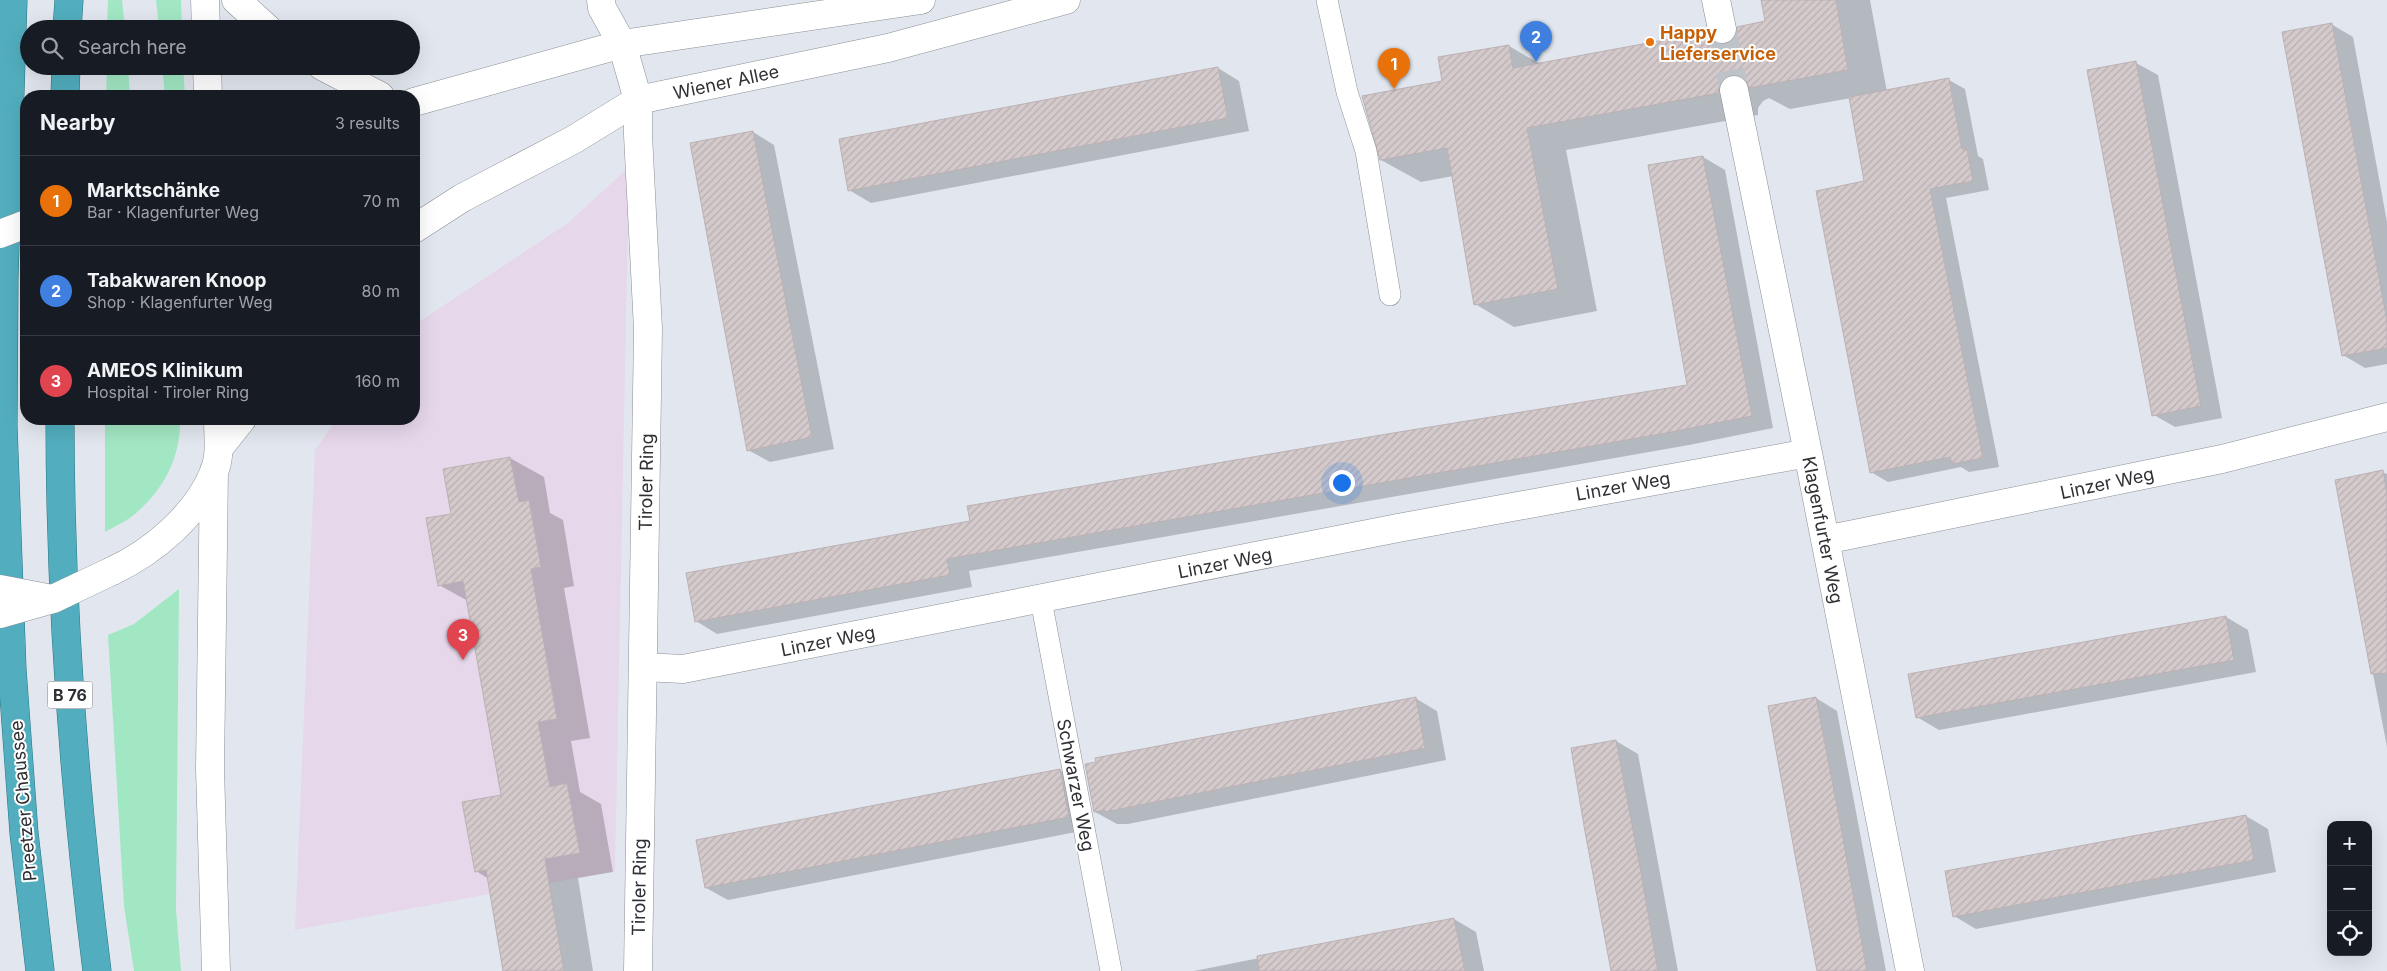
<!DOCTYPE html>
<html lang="en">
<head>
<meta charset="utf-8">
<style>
  body { margin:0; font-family:Inter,sans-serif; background:#20242c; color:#f1f3f6 }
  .controls { position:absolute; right:15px; bottom:15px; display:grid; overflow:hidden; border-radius:10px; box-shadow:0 5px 20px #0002 }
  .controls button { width:45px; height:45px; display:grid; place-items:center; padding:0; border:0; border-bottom:1px solid #363941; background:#171b24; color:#f1f3f6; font:25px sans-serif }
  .you { position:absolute; left:1341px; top:482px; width:18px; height:18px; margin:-12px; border:4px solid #fff; border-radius:50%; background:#1a73e8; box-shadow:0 0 0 8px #1a73e833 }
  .badge { display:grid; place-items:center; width:32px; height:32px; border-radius:50%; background:#0b8043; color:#fff; font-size:16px; font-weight:700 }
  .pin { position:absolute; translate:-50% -41px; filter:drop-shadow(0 1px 2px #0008) }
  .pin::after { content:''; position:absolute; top:26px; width:18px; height:15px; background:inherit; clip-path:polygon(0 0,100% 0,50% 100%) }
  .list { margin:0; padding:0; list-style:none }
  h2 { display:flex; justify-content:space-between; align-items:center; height:65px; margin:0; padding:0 20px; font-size:21px }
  h2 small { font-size:16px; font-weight:400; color:#9ea1a6 }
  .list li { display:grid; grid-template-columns:32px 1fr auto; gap:15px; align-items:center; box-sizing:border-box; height:90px; padding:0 20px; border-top:1px solid #363941 }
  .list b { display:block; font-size:19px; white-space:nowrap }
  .list p { margin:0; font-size:16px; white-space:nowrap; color:#9ea1a6 }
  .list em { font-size:16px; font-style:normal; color:#9ea1a6 }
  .icon { flex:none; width:28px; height:28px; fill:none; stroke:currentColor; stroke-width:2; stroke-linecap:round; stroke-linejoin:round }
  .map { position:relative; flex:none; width:2387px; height:971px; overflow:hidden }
  .search { position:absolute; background:#171b24; box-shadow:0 5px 20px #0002; left:20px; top:20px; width:400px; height:55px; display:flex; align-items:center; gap:12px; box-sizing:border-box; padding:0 18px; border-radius:28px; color:#9ea1a6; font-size:19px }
  .panel { position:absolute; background:#171b24; box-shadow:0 5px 20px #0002; left:20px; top:90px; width:400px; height:335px; border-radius:20px }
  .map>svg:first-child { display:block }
  .medical { fill:#e6d7ea }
  .grass { fill:#a2e7c4 }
  .shadow { fill:#0003 }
  .building { fill:url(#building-hatch); stroke:#bbb1b4 }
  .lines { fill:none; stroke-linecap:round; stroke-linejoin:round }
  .minor-tunnel { stroke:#bec2c9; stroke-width:28; stroke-dasharray:28 14; stroke-linecap:butt }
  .service-casing { stroke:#8a8f96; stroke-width:22 }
  .minor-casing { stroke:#8a8f96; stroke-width:29 }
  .trunk-casing { stroke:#297582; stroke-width:29 }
  .service { stroke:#fff; stroke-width:21 }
  .minor { stroke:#fff; stroke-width:28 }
  .trunk { stroke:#52aebe; stroke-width:28 }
  .minor-bridge-casing { stroke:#8a8f96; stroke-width:29; stroke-linecap:butt }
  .minor-bridge { stroke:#fff; stroke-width:28 }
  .food-dot { fill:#e8710a; stroke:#fff; stroke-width:2 }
  .labels { text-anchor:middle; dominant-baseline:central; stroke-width:4; stroke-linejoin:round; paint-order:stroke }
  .shield { fill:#fff; stroke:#6d6e70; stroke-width:1 }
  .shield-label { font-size:16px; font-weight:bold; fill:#2e3033 }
  .food-label { font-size:18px; font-weight:bold; fill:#c56008; stroke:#fff; text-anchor:start }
  .street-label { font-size:18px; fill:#2e3033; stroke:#fff }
</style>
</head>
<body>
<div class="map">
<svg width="2387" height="971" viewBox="0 0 2387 971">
  <defs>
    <pattern id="building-hatch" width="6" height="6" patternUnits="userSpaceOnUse" patternTransform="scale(1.25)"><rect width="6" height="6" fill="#d4cacc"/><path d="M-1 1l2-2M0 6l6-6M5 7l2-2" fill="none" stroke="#b6aeb0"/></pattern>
  </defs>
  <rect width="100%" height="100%" fill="#e2e7ef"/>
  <path class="medical" d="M 629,167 L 615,871 L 295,930 L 315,450 L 337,419 L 414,419 L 414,325 L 568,223 Z"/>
  <path class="grass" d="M 108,0 L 122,0 L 125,29 L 107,29 Z
    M 156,0 L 181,0 L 182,29 L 159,29 Z
    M 107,66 L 128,66 L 130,96 L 106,96 Z
    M 162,66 L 183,66 L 185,96 L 165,96 Z
    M 105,419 L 180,419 C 181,457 164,489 135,514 C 127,521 115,526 105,532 Z
    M 179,589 L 176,909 L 181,971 L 134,971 L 124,906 L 108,635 L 134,624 Z"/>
  <path class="shadow" d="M 1762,0 L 1870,0 L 1887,92 L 1949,80 L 1965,89 L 1978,156 L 1983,159 L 1989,190 L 1946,198 L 1999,467 L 1969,472 L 1961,467 L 1888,482 L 1871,472 L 1866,182 L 1851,98 L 1790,109 L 1769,98 L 1763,101 L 1758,108 L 1758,115 L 1566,150 L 1597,311 L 1514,327 L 1475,304 L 1453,176 L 1421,182 L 1381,160 L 1444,82 L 1509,46 L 1540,64 L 1706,33 L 1727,45 L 1766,22 Z
    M 2331,24 L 2353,37 L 2387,222 L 2387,364 L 2365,368 L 2343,355 Z
    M 2136,63 L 2158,75 L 2222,418 L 2175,427 L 2154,415 Z
    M 1218,68 L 1239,81 L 1249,131 L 871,203 L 849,190 Z
    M 753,132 L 774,145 L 834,449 L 770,462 L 748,450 Z
    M 1703,157 L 1725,170 L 1773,428 L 1689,445 L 969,571 L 972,587 L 717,634 L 696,621 L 971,522 L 1689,386 Z
    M 510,458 L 544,477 L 550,513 L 563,520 L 574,586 L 564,588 L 590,738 L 571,741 L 580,792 L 601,804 L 613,872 L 578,878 L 593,971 L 505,971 L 489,879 L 476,871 L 503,796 L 468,601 L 439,585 L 452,515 Z
    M 2382,472 L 2387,474 L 2387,747 L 2336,481 Z
    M 2226,617 L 2248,630 L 2256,672 L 1939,730 L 1917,717 Z
    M 1415,698 L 1437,711 L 1446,760 L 1128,824 L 1117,824 L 1095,812 Z
    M 1816,698 L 1837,711 L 1886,971 L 1818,971 Z
    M 1616,741 L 1638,754 L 1678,971 L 1613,971 Z
    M 1060,770 L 1082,783 L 1091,829 L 728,900 L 706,888 Z
    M 2246,816 L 2268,829 L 2276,872 L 1976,929 L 1954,916 Z
    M 1454,919 L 1476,932 L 1484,971 L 1194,971 Z"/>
  <path class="building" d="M 1761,0 L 1836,0 L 1848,70 L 1749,88 L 1745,79 L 1738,75 L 1731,75 L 1723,79 L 1719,86 L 1719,93 L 1527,128 L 1558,289 L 1474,305 L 1447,148 L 1380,160 L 1362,96 L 1442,81 L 1438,57 L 1509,45 L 1513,68 L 1707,32 L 1710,39 L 1717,44 L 1726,44 L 1733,40 L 1737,34 L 1737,27 L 1765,21 Z
    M 2332,23 L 2387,321 L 2387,348 L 2342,356 L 2282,32 Z
    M 2136,61 L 2201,406 L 2152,416 L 2087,70 Z
    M 1218,67 L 1228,118 L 848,191 L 839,139 Z
    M 1949,78 L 1962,149 L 1967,149 L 1973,181 L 1930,189 L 1983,458 L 1952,464 L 1950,457 L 1870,473 L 1816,191 L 1864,181 L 1849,97 Z
    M 753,131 L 812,437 L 747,451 L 690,143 Z
    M 1703,156 L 1752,416 L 1666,433 L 947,559 L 950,575 L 695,622 L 686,573 L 970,521 L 967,506 L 1381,435 L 1687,385 L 1648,165 Z
    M 510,457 L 519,502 L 529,500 L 541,567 L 531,569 L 557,719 L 538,722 L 550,787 L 567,783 L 580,853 L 545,859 L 564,971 L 503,971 L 486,870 L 475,872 L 462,802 L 501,795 L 463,581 L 438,586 L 426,518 L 451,514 L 443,469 Z
    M 2383,470 L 2387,495 L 2387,673 L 2371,674 L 2335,480 Z
    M 2226,616 L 2234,660 L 1916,718 L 1908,674 Z
    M 1416,697 L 1425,748 L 1105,812 L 1105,810 L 1094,812 L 1085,764 L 1096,762 L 1095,758 Z
    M 1816,697 L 1840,822 L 1867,971 L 1817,971 L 1795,855 L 1768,706 Z
    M 1616,740 L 1640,867 L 1658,971 L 1611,971 L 1584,826 L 1571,748 Z
    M 1060,769 L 1069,817 L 705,888 L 696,840 Z
    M 2246,815 L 2254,860 L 1953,917 L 1945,871 Z
    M 1454,918 L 1465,971 L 1259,971 L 1257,956 Z"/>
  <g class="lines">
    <path class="minor-tunnel" d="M 1722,29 L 1734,90"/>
    <defs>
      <path id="service" d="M 1327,0 L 1347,92 L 1366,151 L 1390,295
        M 1041,600 L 1111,971"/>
      <path id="minor" d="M 205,0 L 206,29
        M 236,0 L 268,29
        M 601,0 L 602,8 L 622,44 L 638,100 L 638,135 L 648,329 L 638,971
        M 1716,0 L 1722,29
        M 207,66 L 208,96
        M 322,66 L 380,96
        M 1734,90 L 1808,453 L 1910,971
        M 414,102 L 622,44 L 921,0
        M 414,229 L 462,198 L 573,140 L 638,100 L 888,48 L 1066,0
        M 219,448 L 242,419
        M 214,471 L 210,769 L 216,971
        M 1825,540 L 2222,459 L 2387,417
        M 112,571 C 153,552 197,515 214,472 C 221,456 218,436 218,419
        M 643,667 L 683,669 L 1398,528 L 1808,453"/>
      <path id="trunk" d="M 13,0 L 4,278 L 3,425 L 12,669 L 24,833 L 40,971
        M 67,29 L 69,0
        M 65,96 L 66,66
        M 60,419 C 60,603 74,788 97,971"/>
    </defs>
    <use href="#service" class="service-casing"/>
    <use href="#minor" class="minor-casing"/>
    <use href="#trunk" class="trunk-casing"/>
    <use href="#service" class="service"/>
    <use href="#minor" class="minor"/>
    <use href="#trunk" class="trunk"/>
    <defs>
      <path id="minor-bridge" d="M 0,234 L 26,224
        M 0,589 L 47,598
        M 0,614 L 53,599 L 112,571"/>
    </defs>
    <use href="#minor-bridge" class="minor-bridge-casing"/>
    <use href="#minor-bridge" class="minor-bridge"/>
  </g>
  <circle class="food-dot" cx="1650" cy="42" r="5"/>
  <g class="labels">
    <rect class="shield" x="47.5" y="681.5" width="45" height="27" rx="4"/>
    <g class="shield-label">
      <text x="70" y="695">B 76</text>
    </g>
    <g class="food-label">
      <text x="1660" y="32">Happy<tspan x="1660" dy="21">Lieferservice</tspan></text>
    </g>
    <g class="street-label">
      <text transform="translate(726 82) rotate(-12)">Wiener Allee</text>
      <text transform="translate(646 482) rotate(-89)">Tiroler Ring</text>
      <text transform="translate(2107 483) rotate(-12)">Linzer Weg</text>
      <text transform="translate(1623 486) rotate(-10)">Linzer Weg</text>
      <text transform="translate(1823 530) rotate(79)">Klagenfurter Weg</text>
      <text transform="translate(1225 563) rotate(-11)">Linzer Weg</text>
      <text transform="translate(828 641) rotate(-11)">Linzer Weg</text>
      <text transform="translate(1076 785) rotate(79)">Schwarzer Weg</text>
      <text transform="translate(23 801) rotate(-95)">Preetzer Chaussee</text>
      <text transform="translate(639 887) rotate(-89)">Tiroler Ring</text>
    </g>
  </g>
</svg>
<div class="controls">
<button>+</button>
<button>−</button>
<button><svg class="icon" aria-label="locate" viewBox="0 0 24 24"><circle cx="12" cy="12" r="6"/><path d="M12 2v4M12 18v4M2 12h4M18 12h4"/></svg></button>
</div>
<div class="you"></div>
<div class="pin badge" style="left:1394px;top:89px;background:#e8710a">1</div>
<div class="pin badge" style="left:1536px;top:62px;background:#3f7fe0">2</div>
<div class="pin badge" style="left:463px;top:660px;background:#e0444e">3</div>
<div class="search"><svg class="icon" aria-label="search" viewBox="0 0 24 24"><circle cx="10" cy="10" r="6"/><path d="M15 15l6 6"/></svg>Search here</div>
<section class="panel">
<h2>Nearby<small>3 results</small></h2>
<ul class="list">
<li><span class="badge" style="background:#e8710a">1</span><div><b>Marktschänke</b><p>Bar · Klagenfurter Weg</p></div><em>70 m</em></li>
<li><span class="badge" style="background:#3f7fe0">2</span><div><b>Tabakwaren Knoop</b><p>Shop · Klagenfurter Weg</p></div><em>80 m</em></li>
<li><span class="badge" style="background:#e0444e">3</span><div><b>AMEOS Klinikum</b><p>Hospital · Tiroler Ring</p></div><em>160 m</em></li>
</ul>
</section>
</div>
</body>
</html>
